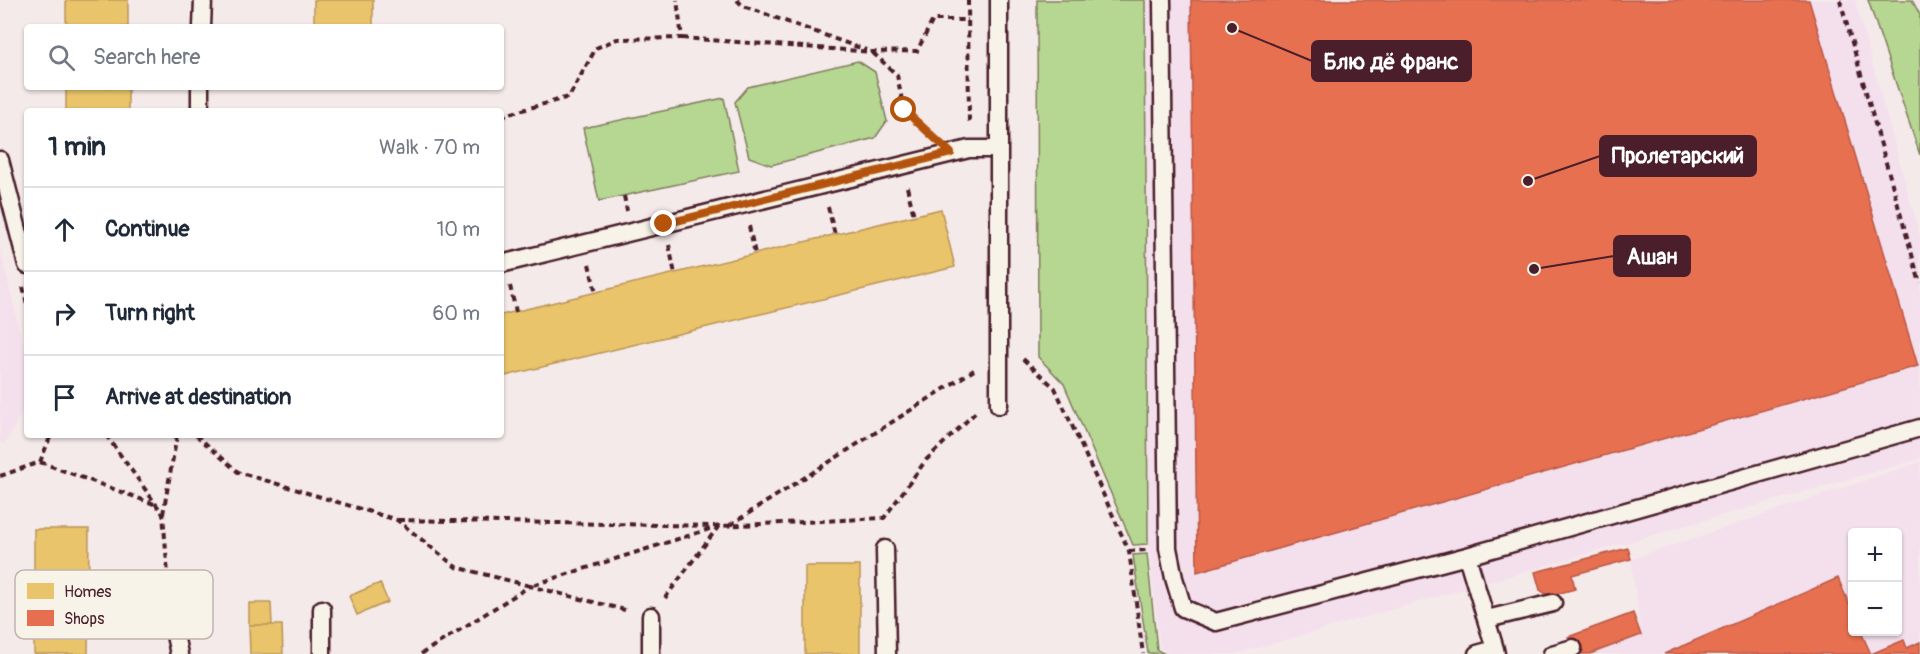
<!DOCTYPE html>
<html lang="en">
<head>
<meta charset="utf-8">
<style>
  body { margin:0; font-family:Pangolin,sans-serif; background:#f2f2f3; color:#1f2937 }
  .controls { position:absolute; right:18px; bottom:18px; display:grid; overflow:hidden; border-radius:6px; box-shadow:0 2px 4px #0004 }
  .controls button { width:54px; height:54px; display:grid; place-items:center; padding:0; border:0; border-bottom:2px solid #e0e1e3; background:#fff; color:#1f2937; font:30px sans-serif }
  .stop { position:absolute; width:18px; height:18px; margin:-14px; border:4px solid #b45309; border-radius:50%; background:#fff }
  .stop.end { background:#b45309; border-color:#fff; box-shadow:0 2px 6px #0008 }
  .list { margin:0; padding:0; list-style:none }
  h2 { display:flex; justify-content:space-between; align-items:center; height:78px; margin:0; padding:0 24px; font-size:26px }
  h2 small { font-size:20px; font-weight:400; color:#747a83 }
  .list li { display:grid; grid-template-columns:39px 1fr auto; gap:18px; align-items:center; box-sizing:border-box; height:84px; padding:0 24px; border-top:2px solid #e0e1e3 }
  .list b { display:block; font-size:22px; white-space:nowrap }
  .list em { font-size:20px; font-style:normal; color:#747a83 }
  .icon { flex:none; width:33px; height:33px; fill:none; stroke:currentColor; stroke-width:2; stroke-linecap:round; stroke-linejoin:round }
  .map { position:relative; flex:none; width:1920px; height:654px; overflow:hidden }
  .search { position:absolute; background:#fff; box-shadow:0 2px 4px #0004; left:24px; top:24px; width:480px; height:66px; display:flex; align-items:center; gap:15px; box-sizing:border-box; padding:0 21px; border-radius:6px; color:#747a83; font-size:22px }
  .panel { position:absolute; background:#fff; box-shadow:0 2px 4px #0004; left:24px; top:108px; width:480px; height:330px; border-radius:6px }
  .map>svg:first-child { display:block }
  .built { fill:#f3e0ec; fill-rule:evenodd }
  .green { fill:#b6d791; stroke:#807b5e; stroke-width:1.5 }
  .homes { fill:#e9c46a; stroke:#b99257; stroke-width:1.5 }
  .shops { fill:#e76f51; stroke:#b85746; stroke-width:1.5 }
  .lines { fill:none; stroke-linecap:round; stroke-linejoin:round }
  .service-casing { stroke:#4a1f2b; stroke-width:21 }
  .path { stroke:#4a1f2b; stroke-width:4; stroke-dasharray:6 4.5; stroke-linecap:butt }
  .service { stroke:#f7f3e8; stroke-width:16 }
  .route { stroke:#b45309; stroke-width:8 }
  .key { fill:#f7f3e8; stroke:#c3b3af; stroke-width:1.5 }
  .key-label { font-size:16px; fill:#4a1f2b }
  .leader { fill:none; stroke:#4a1f2b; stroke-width:2 }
  .callout-dot { fill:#4a1f2b; stroke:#f7f3e8; stroke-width:2 }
  .callout { fill:#4a1f2b; stroke:#4a1f2b; stroke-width:2 }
  .callout-label { font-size:22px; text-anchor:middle; font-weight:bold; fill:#fff }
</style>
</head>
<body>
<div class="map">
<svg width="1920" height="654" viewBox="0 0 1920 654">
  <rect width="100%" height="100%" fill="#f5eaea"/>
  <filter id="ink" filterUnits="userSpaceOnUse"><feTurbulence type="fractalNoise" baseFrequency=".0167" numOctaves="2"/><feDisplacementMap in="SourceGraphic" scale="12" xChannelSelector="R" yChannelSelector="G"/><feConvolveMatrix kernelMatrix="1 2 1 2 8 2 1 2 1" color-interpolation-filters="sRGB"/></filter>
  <g filter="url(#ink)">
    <path class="built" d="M 1145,0 L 1855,0 L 1920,236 L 1920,459 L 1237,654 L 1169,654 L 1160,649 L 1148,544 Z
      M 0,247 L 27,362 L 27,403 L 5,444 L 0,443 Z
      M 1920,462 L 1920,654 L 1587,654 L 1641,635 L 1631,559 ZM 1852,532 L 1898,532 L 1898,632 L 1852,632 Z"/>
    <path class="green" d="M 1037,0 L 1145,0 L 1148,544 L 1133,545 L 1064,384 L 1038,357 Z
      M 1868,0 L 1912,0 L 1920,15 L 1920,155 Z
      M 858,61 L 875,72 L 887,121 L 875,138 L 771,165 L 749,157 L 735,102 L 748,87 Z
      M 724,98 L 739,171 L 599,201 L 583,128 Z
      M 1147,554 L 1157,650 L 1165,654 L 1148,653 L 1133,555 Z"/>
    <path class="homes" d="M 66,0 L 128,0 L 128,27 L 66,27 Z
      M 314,0 L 373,0 L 373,27 L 314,27 Z
      M 66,87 L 128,87 L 128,111 L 66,111 Z
      M 941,209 L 955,267 L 501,377 L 501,315 Z
      M 34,529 L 89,529 L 88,654 L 34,654 Z
      M 805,566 L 860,566 L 860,654 L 805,654 Z
      M 380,583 L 388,602 L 357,615 L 349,596 Z
      M 249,603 L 271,603 L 272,625 L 249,625 Z
      M 249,625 L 282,625 L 283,654 L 250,654 Z"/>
    <path class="shops" d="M 1191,0 L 1809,0 L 1918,366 L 1197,572 Z
      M 1628,548 L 1631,559 L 1572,575 L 1575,589 L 1549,596 L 1540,590 L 1535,572 Z
      M 1838,578 L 1852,611 L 1852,632 L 1861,632 L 1871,654 L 1904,640 L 1907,648 L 1920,642 L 1920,654 L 1664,654 Z
      M 1633,613 L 1641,635 L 1590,654 L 1575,654 L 1568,637 Z"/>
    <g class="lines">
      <defs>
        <path id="service" d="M 1162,0 L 1168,548 L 1174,578 L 1183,608 L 1216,622 L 1467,556 L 1920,428
          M 202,27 L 203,0
          M 200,111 L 200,87
          M 0,160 L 27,265
          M 501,264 L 969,149 L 999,149
          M 999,405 L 999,0
          M 885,549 L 887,654
          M 1467,556 L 1495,649
          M 322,609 L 322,654
          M 651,616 L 651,654
          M 1487,619 L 1553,603
          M 172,621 L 179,654
          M 1477,654 L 1495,649 L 1496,654
          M 1552,654 L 1573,648"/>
      </defs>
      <use href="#service" class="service-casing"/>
      <path class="path" d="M 737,0 L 743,6 L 866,50
        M 968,0 L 969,125
        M 1840,0 L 1920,283
        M 682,38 L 872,52 L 917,51 L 933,20 L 968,20
        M 873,53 L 897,75 L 904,110 L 930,134
        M 501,116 L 569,97 L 596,48 L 617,39 L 682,38 L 677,0
        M 907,187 L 914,216
        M 624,196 L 627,211
        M 828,207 L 835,235
        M 749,226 L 755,254
        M 669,245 L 675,274
        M 589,264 L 596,293
        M 510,286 L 516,312
        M 23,287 L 27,304
        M 1023,359 L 1055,388 L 1129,551 L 1143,654
        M 106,435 L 163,514 L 170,599
        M 196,435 L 238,472 L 397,520 L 456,567 L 530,586 L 719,526 L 884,518 L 926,460 L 977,411
        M 40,462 L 154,504
        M 0,476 L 40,462 L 51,435
        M 163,514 L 177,435
        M 398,520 L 715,526
        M 730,525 L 974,370
        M 1129,551 L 1146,550
        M 665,598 L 718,527
        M 421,654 L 530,586 L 629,611"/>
      <use href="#service" class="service"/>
    </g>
  </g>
  <g class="lines" filter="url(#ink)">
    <path class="route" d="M 664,224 L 951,153 L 904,110"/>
  </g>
  <rect x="15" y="570" width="198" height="69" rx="9" class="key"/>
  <rect x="27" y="583" width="27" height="16" fill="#e9c46a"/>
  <rect x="27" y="610" width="27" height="16" fill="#e76f51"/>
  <g class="key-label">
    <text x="64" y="597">Homes</text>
    <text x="64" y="624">Shops</text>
  </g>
  <path class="leader" d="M1232 28L1312 61M1528 181L1600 156M1534 269L1614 256"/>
  <g class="callout-dot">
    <circle cx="1232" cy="28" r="6"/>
    <circle cx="1528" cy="181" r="6"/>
    <circle cx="1534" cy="269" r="6"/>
  </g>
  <g class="callout">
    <rect x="1312" y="41" width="159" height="40" rx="6"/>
    <rect x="1600" y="136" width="156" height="40" rx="6"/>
    <rect x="1614" y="236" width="76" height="40" rx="6"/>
  </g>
  <g class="callout-label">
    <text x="1391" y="69">Блю дё франс</text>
    <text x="1678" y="163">Пролетарский</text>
    <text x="1652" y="264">Ашан</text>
  </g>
</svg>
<div class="controls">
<button>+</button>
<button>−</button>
</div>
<div class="stop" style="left:904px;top:110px"></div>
<div class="stop end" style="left:664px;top:224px"></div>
<div class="search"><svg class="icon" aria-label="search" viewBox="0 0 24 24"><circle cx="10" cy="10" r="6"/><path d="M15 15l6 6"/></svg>Search here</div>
<section class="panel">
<h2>1 min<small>Walk · 70 m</small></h2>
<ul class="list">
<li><svg class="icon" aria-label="ahead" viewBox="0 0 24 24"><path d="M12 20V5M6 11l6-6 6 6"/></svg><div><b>Continue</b></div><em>10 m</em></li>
<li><svg class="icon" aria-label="right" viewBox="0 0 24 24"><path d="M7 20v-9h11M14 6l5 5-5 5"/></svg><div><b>Turn right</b></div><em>60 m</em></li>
<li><svg class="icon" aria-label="arrive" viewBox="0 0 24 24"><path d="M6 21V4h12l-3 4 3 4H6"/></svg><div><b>Arrive at destination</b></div></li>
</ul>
</section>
</div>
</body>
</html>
